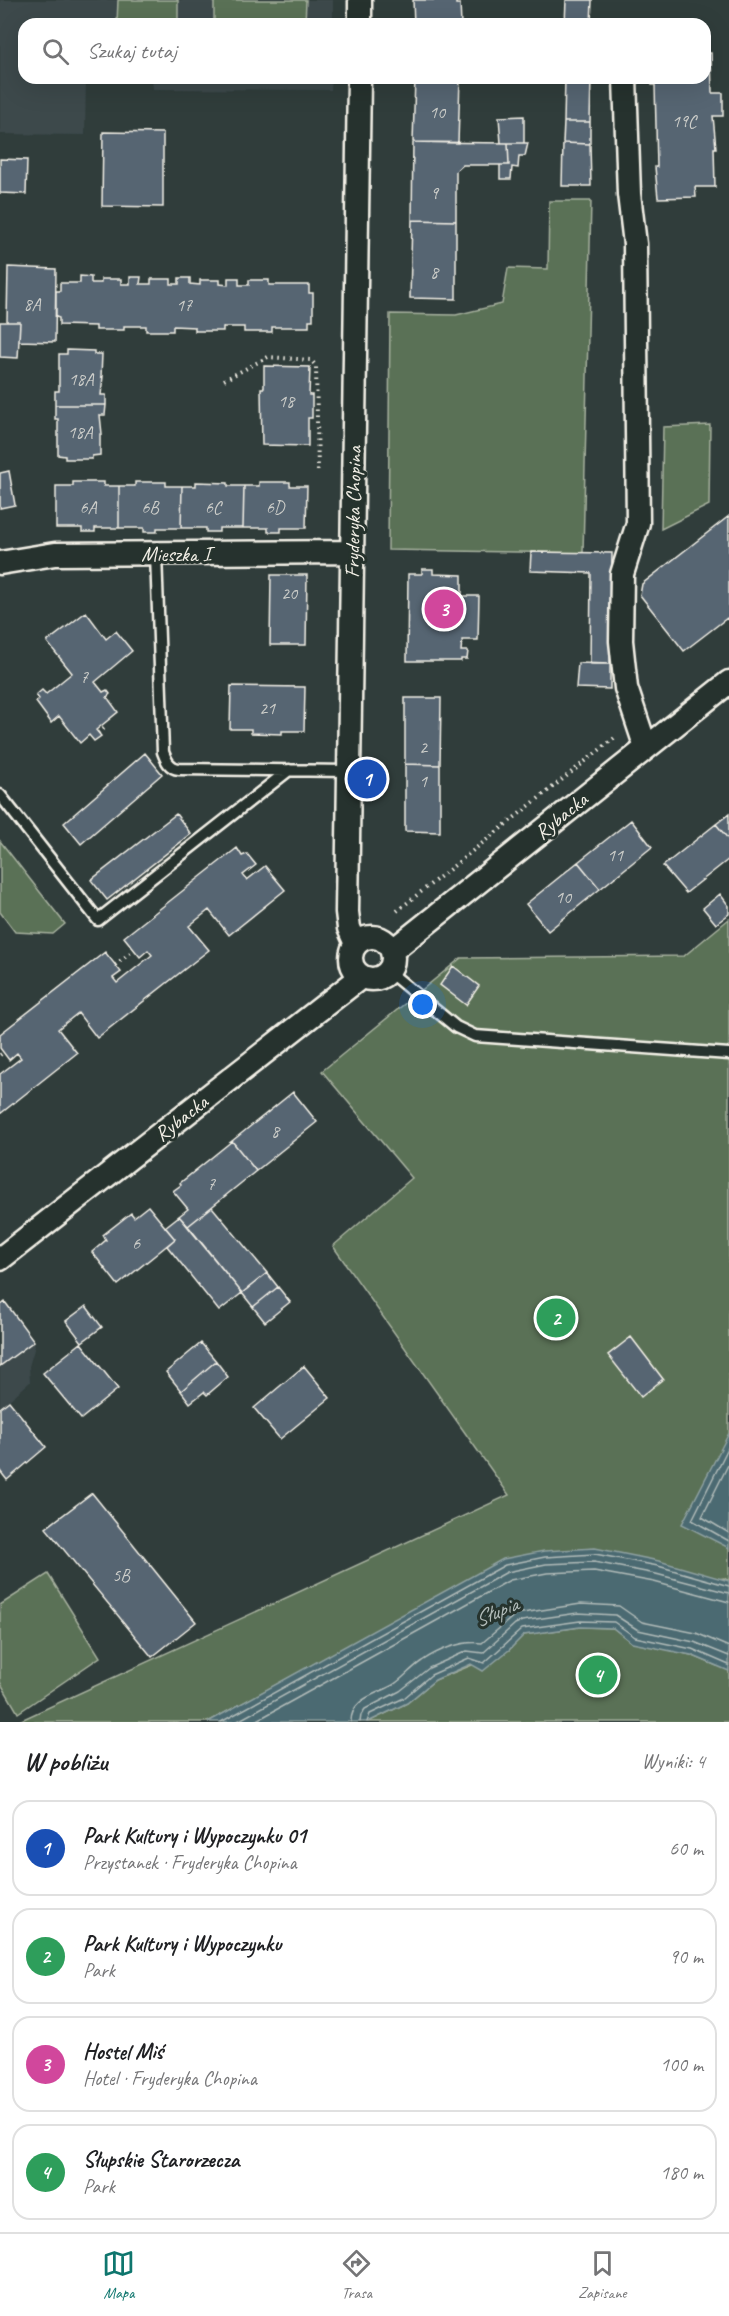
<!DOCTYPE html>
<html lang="pl">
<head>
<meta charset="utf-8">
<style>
  body { margin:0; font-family:Caveat,sans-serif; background:#f6f6f6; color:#202124 }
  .you { position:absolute; left:423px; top:1005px; width:21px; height:21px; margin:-15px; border:4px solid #fff; border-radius:50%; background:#1a73e8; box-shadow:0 0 0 9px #1a73e833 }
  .badge { display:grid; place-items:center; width:39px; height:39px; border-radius:50%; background:#0f766e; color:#fff; font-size:20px; font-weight:700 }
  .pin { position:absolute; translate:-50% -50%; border:3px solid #fff; box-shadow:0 2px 6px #0006 }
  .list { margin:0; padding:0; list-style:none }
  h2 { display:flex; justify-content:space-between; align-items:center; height:78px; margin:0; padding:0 24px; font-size:26px }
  h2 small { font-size:20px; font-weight:400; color:#757577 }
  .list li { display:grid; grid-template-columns:39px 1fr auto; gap:18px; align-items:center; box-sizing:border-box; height:96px; margin:0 12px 12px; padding:0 12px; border:2px solid #e0e0e0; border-radius:18px }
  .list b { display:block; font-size:22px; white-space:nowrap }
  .list p { margin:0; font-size:20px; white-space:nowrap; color:#757577 }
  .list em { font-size:20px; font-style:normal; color:#757577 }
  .icon { flex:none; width:33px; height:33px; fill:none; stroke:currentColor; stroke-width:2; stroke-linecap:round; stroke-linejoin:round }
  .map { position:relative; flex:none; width:729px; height:1722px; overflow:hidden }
  .search { position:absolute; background:#fff; box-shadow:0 6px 24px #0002; left:18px; right:18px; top:18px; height:66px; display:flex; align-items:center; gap:15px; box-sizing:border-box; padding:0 21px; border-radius:18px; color:#757577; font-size:22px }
  .sheet { height:510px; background:#fff }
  nav { display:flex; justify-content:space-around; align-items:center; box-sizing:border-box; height:84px; border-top:2px solid #e0e0e0; background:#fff; font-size:16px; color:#757577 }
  nav a { display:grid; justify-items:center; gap:3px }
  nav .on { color:#0f766e }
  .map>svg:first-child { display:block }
  .built { fill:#3c494c }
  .green { fill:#5a7156; stroke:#a7b19f; stroke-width:1.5 }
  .water { fill:#4c6b72; stroke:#8fa1a1; stroke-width:1.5 }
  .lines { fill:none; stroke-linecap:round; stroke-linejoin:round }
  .shore { stroke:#b1bbb9; stroke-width:1.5 }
  .building { fill:#576572; stroke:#f4f1e8; stroke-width:1.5 }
  .lane-casing { stroke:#f4f1e8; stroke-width:15 }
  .street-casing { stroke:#f4f1e8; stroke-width:27 }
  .path { stroke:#f4f1e8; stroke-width:4; stroke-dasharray:1.5 4.5; stroke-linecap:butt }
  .lane { stroke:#26332d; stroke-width:10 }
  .street { stroke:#26332d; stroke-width:22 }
  .labels { text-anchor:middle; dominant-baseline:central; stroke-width:6; stroke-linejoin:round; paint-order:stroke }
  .number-label { font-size:18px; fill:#cdceca }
  .street-label { font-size:21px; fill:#f4f1e8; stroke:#26332d }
  .water-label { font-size:22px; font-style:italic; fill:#b1bbb9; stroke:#26332d }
</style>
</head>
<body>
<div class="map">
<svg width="729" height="1722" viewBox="0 0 729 1722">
  <rect width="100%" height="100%" fill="#303d3b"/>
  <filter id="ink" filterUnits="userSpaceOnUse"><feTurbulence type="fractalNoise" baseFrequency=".0167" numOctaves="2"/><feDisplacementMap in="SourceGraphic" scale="12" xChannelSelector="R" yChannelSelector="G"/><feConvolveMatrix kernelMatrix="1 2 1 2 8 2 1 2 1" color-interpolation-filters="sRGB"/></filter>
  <g filter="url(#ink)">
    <path class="built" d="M 0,0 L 333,0 L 333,24 L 24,24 L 24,78 L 86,78 L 85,135 L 0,134 Z
      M 152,78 L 332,78 L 331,90 L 153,89 Z
      M 5,1302 L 34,1341 L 35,1346 L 29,1366 L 30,1382 L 0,1408 L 0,1306 Z"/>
    <path class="green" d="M 118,0 L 178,0 L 178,24 L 117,23 Z
      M 214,0 L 306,0 L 305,24 L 214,24 Z
      M 549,201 L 591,201 L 583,553 L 388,550 L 390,314 L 456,315 L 502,304 L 508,268 L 548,269 Z
      M 710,425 L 709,505 L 661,529 L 663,427 Z
      M 0,841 L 65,924 L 53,934 L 15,932 L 0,912 Z
      M 729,919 L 729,1581 L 724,1578 L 373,1632 L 208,1722 L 17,1722 L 509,1495 L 333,1246 L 412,1178 L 322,1071 L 461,958 L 684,956 Z
      M 48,1574 L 100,1657 L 18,1713 L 0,1682 L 0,1605 Z
      M 580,1627 L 613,1628 L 630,1641 L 691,1655 L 717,1666 L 729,1668 L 729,1722 L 368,1722 L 407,1703 L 435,1680 L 509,1650 L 523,1635 Z"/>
    <path class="water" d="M 729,1433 L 729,1548 L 682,1524 Z
      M 595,1548 L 659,1561 L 729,1581 L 729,1671 L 691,1655 L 632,1643 L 613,1628 L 580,1627 L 524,1635 L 509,1650 L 483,1671 L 471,1664 L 435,1680 L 407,1703 L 368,1722 L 208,1722 L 503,1559 L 544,1551 Z"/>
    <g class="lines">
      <path class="shore" d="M 729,1446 L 692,1520 L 729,1541
        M 729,1463 L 702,1517 L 729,1533
        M 221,1722 L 505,1565 L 545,1557 L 595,1554 L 658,1566 L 729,1586
        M 236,1722 L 507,1572 L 546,1564 L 594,1562 L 656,1574 L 729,1593
        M 254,1722 L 510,1580 L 547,1573 L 594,1571 L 654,1582 L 729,1602
        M 351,1722 C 351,1698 376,1695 393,1685 C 403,1679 411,1668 422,1661 C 438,1650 462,1640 482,1643 L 516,1614 L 581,1604 L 619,1606 L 642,1622 L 696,1633 L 729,1647
        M 360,1722 L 361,1715 L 365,1709 L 400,1691 L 429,1668 L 467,1651 L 483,1653 L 515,1624 L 522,1621 L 578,1613 L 615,1615 L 638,1630 L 694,1642 L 729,1656
        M 367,1722 L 370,1714 L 404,1698 L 431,1675 L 469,1658 L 484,1663 L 522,1629 L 580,1621 L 614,1622 L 635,1637 L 692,1649 L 729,1665"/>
    </g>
    <path class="building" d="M 413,0 L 456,0 L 456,4 L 460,4 L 461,24 L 414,24 Z
      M 566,0 L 592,0 L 591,24 L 565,24 Z
      M 705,53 L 711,53 L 712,93 L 723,93 L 723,116 L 713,116 L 716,148 L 714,148 L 715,187 L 695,187 L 696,197 L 658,198 L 655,167 L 657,167 L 655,85 L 652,85 L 652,78 L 705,78 Z
      M 415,78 L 460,78 L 458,143 L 413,142 Z
      M 565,78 L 591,78 L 590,122 L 564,122 Z
      M 524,116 L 524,143 L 501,143 L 499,117 Z
      M 564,122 L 590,122 L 590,144 L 563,143 Z
      M 103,132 L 163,133 L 163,207 L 102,206 Z
      M 413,142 L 508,143 L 509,165 L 463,165 L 456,171 L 456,221 L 412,220 Z
      M 508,143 L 528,143 L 525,156 L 519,156 L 518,168 L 512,167 L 511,179 L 500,179 L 500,165 L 509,165 Z
      M 563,143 L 590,144 L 591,186 L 562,186 Z
      M 0,159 L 27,160 L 26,194 L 0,193 Z
      M 412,220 L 456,221 L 456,299 L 410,298 Z
      M 8,267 L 56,269 L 55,342 L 19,341 L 20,322 L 7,322 Z
      M 80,276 L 91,277 L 91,283 L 101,283 L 101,279 L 121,279 L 121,284 L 130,284 L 130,277 L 141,277 L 140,284 L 151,284 L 151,279 L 171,279 L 171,284 L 179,284 L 179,278 L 190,278 L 190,284 L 200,285 L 200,280 L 220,280 L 220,284 L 228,285 L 228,278 L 239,278 L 239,285 L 249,285 L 249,280 L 269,280 L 269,285 L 309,285 L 309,293 L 313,293 L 313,320 L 309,320 L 309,327 L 272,327 L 272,332 L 244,332 L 244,327 L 223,327 L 223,331 L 195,331 L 195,327 L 173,326 L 173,331 L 146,331 L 146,326 L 124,326 L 124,330 L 96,330 L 96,326 L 59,325 L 59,318 L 56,317 L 56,291 L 60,291 L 60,283 L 80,283 Z
      M 0,322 L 20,322 L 18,358 L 0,357 Z
      M 67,350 L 94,351 L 94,354 L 102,354 L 101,377 L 103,376 L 101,395 L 106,395 L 106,405 L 55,405 L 55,391 L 59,391 L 59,354 L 67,354 Z
      M 264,366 L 310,367 L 309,395 L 312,395 L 312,418 L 308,418 L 308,446 L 262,445 L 261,388 L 264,388 Z
      M 55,405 L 106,405 L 105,415 L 100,415 L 102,434 L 100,434 L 100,455 L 92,456 L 92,459 L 65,459 L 65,456 L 58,455 L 58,419 L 55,419 Z
      M 9,471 L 15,505 L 0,508 L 0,473 Z
      M 73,482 L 104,482 L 104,486 L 119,486 L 119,528 L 95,528 L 95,532 L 82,532 L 82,528 L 56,528 L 56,486 L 73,486 Z
      M 135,482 L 166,482 L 166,486 L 182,486 L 181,528 L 157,528 L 157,532 L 144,532 L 144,528 L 119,528 L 119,486 L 135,486 Z
      M 196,482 L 228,483 L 228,486 L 244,486 L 243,528 L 219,528 L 219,532 L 206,532 L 206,528 L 181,528 L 182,486 L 196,486 Z
      M 259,482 L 290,482 L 290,486 L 307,486 L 306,528 L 281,528 L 281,532 L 268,532 L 268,528 L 243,528 L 244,486 L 259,486 Z
      M 729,516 L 729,621 L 727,618 L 684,651 L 640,595 L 642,584 Z
      M 531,552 L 612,553 L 610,664 L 590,664 L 591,573 L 530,571 Z
      M 422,569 L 433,569 L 433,574 L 462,575 L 462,596 L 479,596 L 478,640 L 462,640 L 461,651 L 468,651 L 467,659 L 461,659 L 461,661 L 407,661 L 408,574 L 422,574 Z
      M 271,575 L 307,575 L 306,645 L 270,645 Z
      M 86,612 L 106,639 L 116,631 L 132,651 L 95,682 L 103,692 L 107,690 L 110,694 L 107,697 L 118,712 L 96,730 L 101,736 L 94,741 L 89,735 L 80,743 L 59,716 L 51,723 L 50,721 L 36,702 L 39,699 L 36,695 L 42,690 L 46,694 L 72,673 L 47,642 Z
      M 578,663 L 610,664 L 610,689 L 576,688 Z
      M 231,686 L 305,687 L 304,731 L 282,731 L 282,734 L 251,733 L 251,729 L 230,729 Z
      M 405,698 L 441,698 L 440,765 L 405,764 Z
      M 145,753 L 162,774 L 81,844 L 64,823 Z
      M 405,764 L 440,765 L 440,832 L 405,831 Z
      M 176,814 L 191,834 L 107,900 L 91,880 Z
      M 729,814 L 729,840 L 716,824 Z
      M 631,820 L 652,847 L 600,889 L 578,862 Z
      M 716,824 L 729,840 L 729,859 L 686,893 L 663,866 Z
      M 237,848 L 242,856 L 247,854 L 256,865 L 243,875 L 247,880 L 265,866 L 285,890 L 229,935 L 209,910 L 189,926 L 209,950 L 97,1038 L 78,1013 L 58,1029 L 77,1053 L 0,1114 L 0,1074 L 21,1058 L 17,1053 L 9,1060 L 0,1048 L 0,1034 L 105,952 L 121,972 L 113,978 L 117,983 L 152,955 L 148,950 L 140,957 L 124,937 Z
      M 578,862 L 600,889 L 548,931 L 526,904 Z
      M 720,894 L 729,906 L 729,914 L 716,924 L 703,908 Z
      M 453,966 L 479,986 L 466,1005 L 440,985 Z
      M 293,1092 L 317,1122 L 256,1171 L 232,1141 Z
      M 232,1141 L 256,1171 L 188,1226 L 179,1216 L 188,1209 L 173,1191 L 181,1185 L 180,1183 Z
      M 148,1206 L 175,1239 L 118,1285 L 92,1252 L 106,1240 L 103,1235 L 131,1213 L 134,1217 Z
      M 212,1207 L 267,1273 L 242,1293 L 188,1226 Z
      M 179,1216 L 242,1293 L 219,1311 L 167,1246 L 175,1239 L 165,1227 Z
      M 267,1273 L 278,1287 L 253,1307 L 242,1293 Z
      M 278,1287 L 290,1302 L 265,1322 L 253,1307 Z
      M 5,1302 L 34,1341 L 0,1366 L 0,1306 Z
      M 86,1306 L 102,1327 L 82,1342 L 66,1321 Z
      M 631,1337 L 663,1379 L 641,1397 L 608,1355 Z
      M 81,1343 L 118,1389 L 81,1419 L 43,1373 Z
      M 201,1343 L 216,1361 L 181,1391 L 166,1372 Z
      M 216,1361 L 228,1377 L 207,1395 L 204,1392 L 190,1403 L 181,1391 Z
      M 304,1366 L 330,1398 L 280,1439 L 254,1408 Z
      M 9,1401 L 46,1447 L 7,1480 L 0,1471 L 0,1408 Z
      M 92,1493 L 196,1622 L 152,1657 L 46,1528 Z"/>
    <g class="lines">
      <defs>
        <path id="lane" d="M 156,554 L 163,752 C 166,760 169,768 179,769 L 349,771
          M 0,795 L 98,920 L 289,770
          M 388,971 L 456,1027 L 475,1036 L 729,1054"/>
        <path id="street" d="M 360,24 L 360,0
          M 625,78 L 629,194 L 635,244 L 638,523 L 622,574 L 621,641 L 626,688 L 646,748
          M 0,563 L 55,554 L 352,552
          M351 958a21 21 0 1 1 42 0a21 21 0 1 1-42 0Z
          M 356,944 L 349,928 L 347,912 L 359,78
          M 392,951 L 729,682
          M 0,1259 L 361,977"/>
      </defs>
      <use href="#lane" class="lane-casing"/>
      <use href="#street" class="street-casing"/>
      <path class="path" d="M 224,380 L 268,357 L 311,360 L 316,366 L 318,472
        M 98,733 L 106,727
        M 397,911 L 617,736
        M 115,965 L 134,950
        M 0,1055 L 4,1052"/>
      <use href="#lane" class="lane"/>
      <use href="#street" class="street"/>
    </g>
  </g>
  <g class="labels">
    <g class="number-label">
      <text x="437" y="112">10</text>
      <text x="684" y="121">19C</text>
      <text x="434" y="193">9</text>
      <text x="434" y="272">8</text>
      <text x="32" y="304">8A</text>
      <text x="184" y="305">17</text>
      <text x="81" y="379">18A</text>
      <text x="286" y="401">18</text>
      <text x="80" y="432">18A</text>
      <text x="88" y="507">6A</text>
      <text x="150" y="507">6B</text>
      <text x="213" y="507">6C</text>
      <text x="275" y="507">6D</text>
      <text x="289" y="593">20</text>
      <text x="84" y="677">7</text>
      <text x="267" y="708">21</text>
      <text x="423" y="747">2</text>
      <text x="423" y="781">1</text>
      <text x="615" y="855">11</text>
      <text x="563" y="897">10</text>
      <text x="275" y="1131">8</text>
      <text x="211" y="1184">7</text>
      <text x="136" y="1243">6</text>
      <text x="121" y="1575">5B</text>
    </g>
    <g class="street-label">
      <text transform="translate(353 512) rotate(-89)">Fryderyka Chopina</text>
      <text x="176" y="554">Mieszka I</text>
      <text transform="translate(561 816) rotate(-39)">Rybacka</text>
      <text transform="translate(181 1118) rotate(-38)">Rybacka</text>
    </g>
    <g class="water-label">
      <text transform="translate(496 1612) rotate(-23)">Słupia</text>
    </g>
  </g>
</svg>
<div class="you"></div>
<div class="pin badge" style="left:367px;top:779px;background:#1a4fb4">1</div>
<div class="pin badge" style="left:556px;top:1318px;background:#2e9e5b">2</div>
<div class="pin badge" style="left:444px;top:609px;background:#d1479c">3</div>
<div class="pin badge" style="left:598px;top:1675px;background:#2e9e5b">4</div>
<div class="search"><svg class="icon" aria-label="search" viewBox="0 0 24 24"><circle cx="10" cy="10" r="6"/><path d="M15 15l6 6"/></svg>Szukaj tutaj</div>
</div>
<section class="sheet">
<h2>W pobliżu<small>Wyniki: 4</small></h2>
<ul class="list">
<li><span class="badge" style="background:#1a4fb4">1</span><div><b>Park Kultury i Wypoczynku 01</b><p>Przystanek · Fryderyka Chopina</p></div><em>60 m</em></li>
<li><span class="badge" style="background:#2e9e5b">2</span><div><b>Park Kultury i Wypoczynku</b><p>Park</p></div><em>90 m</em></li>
<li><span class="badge" style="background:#d1479c">3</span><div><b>Hostel Miś</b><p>Hotel · Fryderyka Chopina</p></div><em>100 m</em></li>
<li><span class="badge" style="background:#2e9e5b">4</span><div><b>Słupskie Starorzecza</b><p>Park</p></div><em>180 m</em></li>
</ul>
</section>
<nav>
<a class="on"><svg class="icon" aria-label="map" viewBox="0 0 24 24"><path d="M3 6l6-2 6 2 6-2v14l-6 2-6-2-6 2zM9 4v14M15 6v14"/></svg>Mapa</a>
<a><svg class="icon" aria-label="directions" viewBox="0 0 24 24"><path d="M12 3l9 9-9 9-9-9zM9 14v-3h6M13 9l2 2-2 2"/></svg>Trasa</a>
<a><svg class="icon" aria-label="saved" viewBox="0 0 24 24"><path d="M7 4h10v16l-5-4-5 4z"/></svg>Zapisane</a>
</nav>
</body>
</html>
